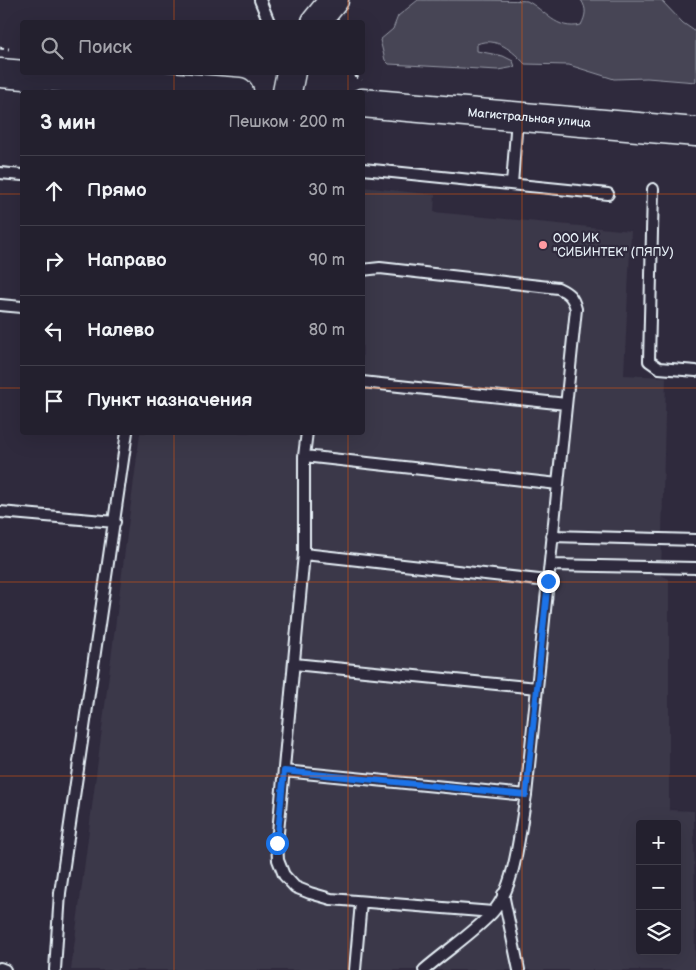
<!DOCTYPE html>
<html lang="ru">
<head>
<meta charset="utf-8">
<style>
  body { margin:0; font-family:"Balsamiq Sans",sans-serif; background:#2f2d3a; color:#f1f3f6 }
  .controls { position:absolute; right:15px; bottom:15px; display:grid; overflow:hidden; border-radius:5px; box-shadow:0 5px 20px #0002 }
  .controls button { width:45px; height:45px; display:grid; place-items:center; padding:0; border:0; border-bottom:1px solid #403e4a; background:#23202e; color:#f1f3f6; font:25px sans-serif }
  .stop { position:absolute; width:15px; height:15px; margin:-11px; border:4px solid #1a73e8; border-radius:50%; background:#fff }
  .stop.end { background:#1a73e8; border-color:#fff; box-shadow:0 1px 5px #0008 }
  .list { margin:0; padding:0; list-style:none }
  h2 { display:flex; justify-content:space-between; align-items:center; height:65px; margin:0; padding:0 20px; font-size:21px }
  h2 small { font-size:16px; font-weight:400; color:#a3a3aa }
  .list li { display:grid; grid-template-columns:32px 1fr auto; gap:15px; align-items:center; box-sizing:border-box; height:70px; padding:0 20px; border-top:1px solid #403e4a }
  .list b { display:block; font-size:19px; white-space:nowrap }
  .list em { font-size:16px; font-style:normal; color:#a3a3aa }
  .icon { flex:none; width:28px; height:28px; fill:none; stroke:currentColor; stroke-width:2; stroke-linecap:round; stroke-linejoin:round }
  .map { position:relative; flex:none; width:696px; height:970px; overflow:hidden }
  .search { position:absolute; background:#23202e; box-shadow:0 5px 20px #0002; left:20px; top:20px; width:345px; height:55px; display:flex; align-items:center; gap:12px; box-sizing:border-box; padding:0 18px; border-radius:5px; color:#a3a3aa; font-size:19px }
  .panel { position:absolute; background:#23202e; box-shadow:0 5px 20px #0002; left:20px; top:90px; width:345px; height:345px; border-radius:5px }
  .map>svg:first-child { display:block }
  .built { fill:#3b3749; fill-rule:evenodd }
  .green { fill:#464455; stroke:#979aa6 }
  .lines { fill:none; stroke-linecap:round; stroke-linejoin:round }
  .lane-casing { stroke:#e8f1f8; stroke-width:14 }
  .secondary-casing { stroke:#e8f1f8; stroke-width:31 }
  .path { stroke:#e8f1f8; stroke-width:3; stroke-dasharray:4 4; stroke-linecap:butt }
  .lane { stroke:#2f2a3d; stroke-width:10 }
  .secondary { stroke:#2f2a3d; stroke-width:28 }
  .route { stroke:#1a73e8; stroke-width:6 }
  .grid { fill:none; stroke:#e8590c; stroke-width:1; stroke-opacity:0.55 }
  .poi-dot { fill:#ff9aa2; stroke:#2f2a3d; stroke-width:2 }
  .labels { text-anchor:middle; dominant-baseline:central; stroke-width:4.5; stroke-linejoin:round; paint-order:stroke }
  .street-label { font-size:12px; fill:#e8f1f8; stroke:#2f2a3d }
  .poi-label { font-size:12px; fill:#e8f1f8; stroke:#2f2a3d; text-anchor:start }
</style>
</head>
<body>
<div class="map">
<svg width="696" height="970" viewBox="0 0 696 970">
  <rect width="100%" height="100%" fill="#2f2a3d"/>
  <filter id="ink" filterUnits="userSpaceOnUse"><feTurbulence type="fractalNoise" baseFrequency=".02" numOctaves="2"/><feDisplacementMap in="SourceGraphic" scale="10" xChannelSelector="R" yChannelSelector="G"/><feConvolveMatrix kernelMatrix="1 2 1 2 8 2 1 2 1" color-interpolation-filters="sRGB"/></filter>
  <g filter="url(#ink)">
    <path class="built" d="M 363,187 L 435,195 L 434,212 L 631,231 L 624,375 L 666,377 L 661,575 L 669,579 L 669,810 L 694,811 L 695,970 L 71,970 L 140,433 L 362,432 ZM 640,824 L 677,824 L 677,951 L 640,951 Z"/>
    <path class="green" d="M 418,0 C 433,0 519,0 527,1 C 545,10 556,31 581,25 C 586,15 587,9 581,0 L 661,0 L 683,23 L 696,32 L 696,82 L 647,78 L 614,79 L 569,65 L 525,64 C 513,51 496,36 477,44 L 477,51 L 503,56 L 513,61 L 515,67 L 498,70 L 389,64 L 385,60 L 380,40 L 393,29 L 398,16 Z"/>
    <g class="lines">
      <defs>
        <path id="lane" d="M 260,0 L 269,22
          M 363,169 L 608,194
          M 0,173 L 22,175
          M 512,184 L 517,118
          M 653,189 L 649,361 L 659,368 L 696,371
          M 362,270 L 380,268 L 558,288 C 569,293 573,297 576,309 L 526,795 C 520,828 516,888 492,913 C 472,934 446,951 424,970
          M 0,305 L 22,307
          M 362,382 L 566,404
          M 307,432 L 304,456 L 304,554 L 277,843 L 278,860 L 284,875 L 295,887 L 310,893 L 331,899 L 493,912
          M 304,456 L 558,484
          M 0,512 L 115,522
          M 552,536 L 696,540
          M 304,554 L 548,581
          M 550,565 L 696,568
          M 294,664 L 537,688
          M 284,771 L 526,795
          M 503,894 L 519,970
          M 0,968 L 5,970
          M 55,970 L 60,893 L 127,432
          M 355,970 L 361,902"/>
        <g id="secondary">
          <path d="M 316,22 L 334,0"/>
          <path d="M 0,73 L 239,92"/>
          <path d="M 287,92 L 291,72"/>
          <path id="s1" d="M 362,103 L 696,132"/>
        </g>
      </defs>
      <use href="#lane" class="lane-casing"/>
      <use href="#secondary" class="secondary-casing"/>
      <path class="path" d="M 0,48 L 9,49
        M 348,72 L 362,80"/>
      <use href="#lane" class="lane"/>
      <use href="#secondary" class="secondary"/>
    </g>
  </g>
  <g class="lines" filter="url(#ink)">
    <path class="route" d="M 277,843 L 284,771 L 526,795 L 548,581"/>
  </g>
  <path class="grid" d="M 174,0 L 174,22M 348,0 L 348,22M 522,0 L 522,970M 174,72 L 174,92M 348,72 L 348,92M 0,194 L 22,194M 362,194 L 696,194M 0,388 L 22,388M 362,388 L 696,388M 174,432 L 174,970M 348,432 L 348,970M 0,582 L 696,582M 0,776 L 696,776"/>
  <circle class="poi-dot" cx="543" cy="245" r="5"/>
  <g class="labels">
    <g class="street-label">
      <text stroke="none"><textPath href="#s1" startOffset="168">Магистральная улица</textPath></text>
    </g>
    <g class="poi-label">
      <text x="553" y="238">ООО ИК<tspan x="553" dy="14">"СИБИНТЕК" (ПЯПУ)</tspan></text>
    </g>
  </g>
</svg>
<div class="controls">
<button>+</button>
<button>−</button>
<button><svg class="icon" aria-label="layers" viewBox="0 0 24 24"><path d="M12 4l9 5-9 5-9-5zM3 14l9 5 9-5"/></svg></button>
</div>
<div class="stop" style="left:277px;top:843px"></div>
<div class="stop end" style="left:548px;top:581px"></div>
<div class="search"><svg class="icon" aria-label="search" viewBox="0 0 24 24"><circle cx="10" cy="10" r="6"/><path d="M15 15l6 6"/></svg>Поиск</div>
<section class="panel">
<h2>3 мин<small>Пешком · 200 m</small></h2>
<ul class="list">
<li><svg class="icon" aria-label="ahead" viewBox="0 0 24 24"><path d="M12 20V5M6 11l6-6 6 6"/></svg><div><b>Прямо</b></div><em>30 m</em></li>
<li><svg class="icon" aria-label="right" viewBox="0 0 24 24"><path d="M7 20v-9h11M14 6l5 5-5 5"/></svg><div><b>Направо</b></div><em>90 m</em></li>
<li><svg class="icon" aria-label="left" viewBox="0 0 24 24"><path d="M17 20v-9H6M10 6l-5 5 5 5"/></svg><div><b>Налево</b></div><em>80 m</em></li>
<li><svg class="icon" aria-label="arrive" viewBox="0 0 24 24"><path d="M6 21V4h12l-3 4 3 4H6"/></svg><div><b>Пункт назначения</b></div></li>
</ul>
</section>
</div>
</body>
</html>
